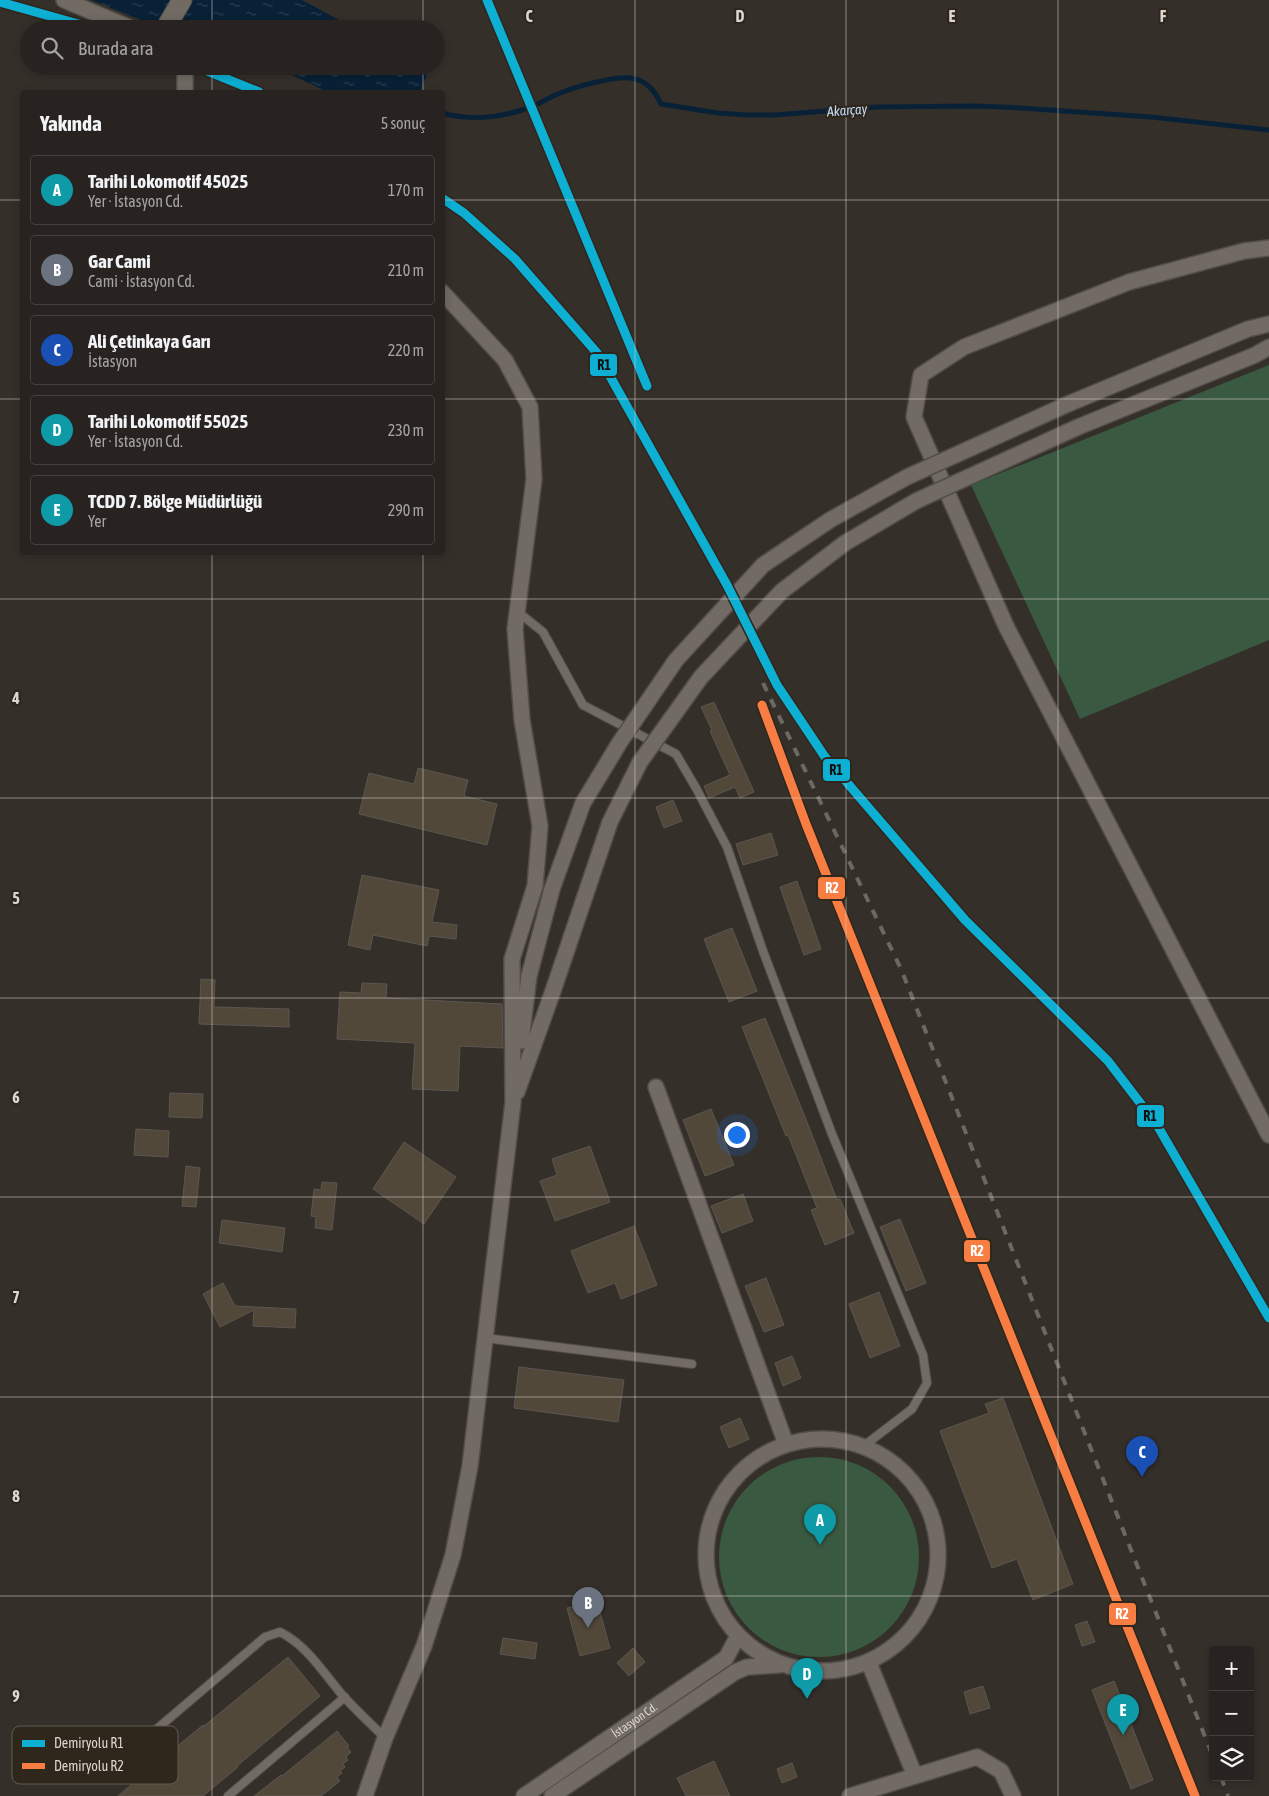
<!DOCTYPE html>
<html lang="tr">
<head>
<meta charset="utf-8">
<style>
  body { margin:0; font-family:"Asap Condensed",sans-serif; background:#302b29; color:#f1f3f6 }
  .controls { position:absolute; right:15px; bottom:15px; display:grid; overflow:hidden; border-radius:5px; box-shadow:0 2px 8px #0003 }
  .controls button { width:45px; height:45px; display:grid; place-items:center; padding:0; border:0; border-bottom:1px solid #44403e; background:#282320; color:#f1f3f6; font:25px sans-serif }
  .you { position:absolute; left:736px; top:1134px; width:18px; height:18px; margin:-12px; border:4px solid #fff; border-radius:50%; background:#1a73e8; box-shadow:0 0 0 8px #1a73e833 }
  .badge { display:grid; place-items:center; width:32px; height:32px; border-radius:50%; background:#d93025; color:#fff; font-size:16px; font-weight:700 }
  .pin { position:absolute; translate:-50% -41px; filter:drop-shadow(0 1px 2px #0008) }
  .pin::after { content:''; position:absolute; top:26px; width:18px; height:15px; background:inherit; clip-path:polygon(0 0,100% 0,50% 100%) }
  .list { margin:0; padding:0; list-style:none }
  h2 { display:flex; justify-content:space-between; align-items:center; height:65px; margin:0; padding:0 20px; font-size:21px }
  h2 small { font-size:16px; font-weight:400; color:#a5a4a5 }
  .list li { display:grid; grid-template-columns:32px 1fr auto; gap:15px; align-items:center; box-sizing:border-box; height:70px; margin:0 10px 10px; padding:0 10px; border:1px solid #44403e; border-radius:5px }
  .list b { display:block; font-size:19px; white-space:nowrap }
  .list p { margin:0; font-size:16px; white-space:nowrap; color:#a5a4a5 }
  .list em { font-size:16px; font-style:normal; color:#a5a4a5 }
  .icon { flex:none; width:28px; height:28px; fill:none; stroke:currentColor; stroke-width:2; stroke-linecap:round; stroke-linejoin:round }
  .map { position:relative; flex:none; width:1269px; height:1796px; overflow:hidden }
  .search { position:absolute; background:#282320; box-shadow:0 2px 8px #0003; left:20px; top:20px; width:425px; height:55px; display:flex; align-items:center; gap:12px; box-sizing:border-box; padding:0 18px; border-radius:28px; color:#a5a4a5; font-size:19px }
  .panel { position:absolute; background:#282320; box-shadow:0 2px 8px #0003; left:20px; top:90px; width:425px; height:465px; border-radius:5px }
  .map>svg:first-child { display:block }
  .green { fill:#395941 }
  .water { fill:url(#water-ripples) }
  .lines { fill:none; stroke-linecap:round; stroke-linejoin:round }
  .stream { stroke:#082136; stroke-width:5 }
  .building { fill:#52483a; stroke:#5c5652 }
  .service-casing { stroke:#524d49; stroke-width:10 }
  .minor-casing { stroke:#524d49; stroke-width:18 }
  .tertiary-casing { stroke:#524d49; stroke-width:21 }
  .service { stroke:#716b64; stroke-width:8 }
  .minor { stroke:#716b64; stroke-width:15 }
  .tertiary { stroke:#716b64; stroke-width:19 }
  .rail { stroke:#6c6862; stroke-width:4; stroke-dasharray:9 9; stroke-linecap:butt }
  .minor-bridge-casing { stroke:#524d49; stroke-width:18; stroke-linecap:butt }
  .minor-bridge { stroke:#716b64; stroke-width:15 }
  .rail-1-casing { stroke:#2f261c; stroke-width:12 }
  .rail-2-casing { stroke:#2f261c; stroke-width:12 }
  .rail-1 { stroke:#0dafd3; stroke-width:9 }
  .rail-2 { stroke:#f77d43; stroke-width:9 }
  .grid { fill:none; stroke:#dcd6d0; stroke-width:1; stroke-opacity:0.55 }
  .labels { text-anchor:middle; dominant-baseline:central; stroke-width:4.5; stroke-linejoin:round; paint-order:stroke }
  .street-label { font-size:12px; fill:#dcd6d0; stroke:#2f261c }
  .water-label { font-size:14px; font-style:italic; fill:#c0def9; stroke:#2f261c }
  .key { fill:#2f261c; stroke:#635b52; stroke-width:1 }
  .key-label { font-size:14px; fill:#dcd6d0 }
  .grid-label { font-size:16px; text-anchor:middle; font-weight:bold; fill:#dcd6d0; stroke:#2f261c; stroke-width:4.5; stroke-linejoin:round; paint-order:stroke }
  .line-badge { stroke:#2f261c; stroke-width:2 }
  .badge-label { font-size:14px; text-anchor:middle; font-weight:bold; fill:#fff }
  .pale-badge-label { font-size:14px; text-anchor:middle; font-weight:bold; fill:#111 }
</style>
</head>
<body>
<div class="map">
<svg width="1269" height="1796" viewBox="0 0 1269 1796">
  <defs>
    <pattern id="water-ripples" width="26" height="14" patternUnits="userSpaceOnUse" patternTransform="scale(1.25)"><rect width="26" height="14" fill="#082136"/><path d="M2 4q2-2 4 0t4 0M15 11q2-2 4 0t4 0" fill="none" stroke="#2b4052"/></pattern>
  </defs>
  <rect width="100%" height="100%" fill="#352f2a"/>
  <path class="green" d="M 1269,365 L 1269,640 L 1080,719 L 971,485 Z
    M719 1557a100 100 0 1 1 200 0a100 100 0 1 1-200 0Z"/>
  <path class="water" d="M 91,0 L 302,0 L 356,29 L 164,29 Z
    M 272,66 L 429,66 L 430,67 L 420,92 L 328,92 Z"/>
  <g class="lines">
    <path class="stream" d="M 442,113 C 468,120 497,118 522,110 C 533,107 543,101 553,96 C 567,90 582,85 597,82 C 626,75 647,73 661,104 L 718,113 L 746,115 L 775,115 L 876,107 L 977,106 L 1021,108 L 1151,117 L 1269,130"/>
  </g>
  <path class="building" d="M 714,702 L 754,792 L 740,798 L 735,787 L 709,798 L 704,786 L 730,775 L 710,731 L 712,730 L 701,707 Z
    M 418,768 L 468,780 L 464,796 L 497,804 L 487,845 L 359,814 L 369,773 L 414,784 Z
    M 673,800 L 682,821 L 664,828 L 656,807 Z
    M 771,833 L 778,855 L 743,865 L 736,844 Z
    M 362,875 L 439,890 L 432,922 L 457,925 L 456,939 L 429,936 L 427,946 L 373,935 L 370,950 L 348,945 Z
    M 797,881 L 821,949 L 804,955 L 780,887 Z
    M 732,928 L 757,991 L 729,1002 L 704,939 Z
    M 201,979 L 215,980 L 214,1007 L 289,1009 L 289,1027 L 199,1024 Z
    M 362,983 L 387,984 L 386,998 L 502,1004 L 503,1048 L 460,1046 L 458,1091 L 412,1089 L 415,1043 L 337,1039 L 340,992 L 361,993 Z
    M 765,1018 L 809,1127 L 837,1200 L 840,1199 L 854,1233 L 825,1245 L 811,1210 L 817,1208 L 788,1135 L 786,1136 L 742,1027 Z
    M 170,1093 L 203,1094 L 202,1118 L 169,1117 Z
    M 711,1109 L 734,1165 L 705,1176 L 683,1120 Z
    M 136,1129 L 169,1131 L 168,1157 L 134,1155 Z
    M 404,1142 L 456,1177 L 424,1224 L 373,1189 Z
    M 590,1146 L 610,1202 L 555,1221 L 540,1181 L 557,1175 L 552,1159 Z
    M 186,1166 L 200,1168 L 196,1207 L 182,1206 Z
    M 322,1182 L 337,1183 L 332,1230 L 315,1228 L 316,1217 L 311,1216 L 314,1189 L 321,1190 Z
    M 743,1194 L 753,1221 L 722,1233 L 711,1206 Z
    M 900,1219 L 926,1283 L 906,1291 L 880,1227 Z
    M 222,1220 L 285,1228 L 282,1252 L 219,1243 Z
    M 634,1226 L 657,1285 L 621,1299 L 615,1283 L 588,1293 L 571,1251 Z
    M 766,1278 L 784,1325 L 764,1332 L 745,1286 Z
    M 223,1283 L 235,1306 L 296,1309 L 295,1328 L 253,1326 L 254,1310 L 220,1327 L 203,1294 Z
    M 879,1292 L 900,1346 L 870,1358 L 849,1304 Z
    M 792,1356 L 801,1378 L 783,1386 L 775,1363 Z
    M 519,1367 L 624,1380 L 618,1422 L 514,1408 Z
    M 1003,1398 L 1073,1584 L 1033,1600 L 1017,1559 L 992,1568 L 940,1431 L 989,1413 L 985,1404 Z
    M 740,1418 L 749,1439 L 729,1448 L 720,1427 Z
    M 597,1601 L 610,1648 L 580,1656 L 567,1608 Z
    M 1087,1621 L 1095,1642 L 1082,1646 L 1075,1625 Z
    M 503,1638 L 537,1643 L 535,1659 L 500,1654 Z
    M 633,1648 L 645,1662 L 629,1676 L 617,1663 Z
    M 288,1657 L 320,1696 L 237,1766 L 238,1767 L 203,1796 L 118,1796 L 169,1753 L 203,1725 L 204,1726 Z
    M 1114,1681 L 1153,1780 L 1131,1789 L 1092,1690 Z
    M 983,1686 L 990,1708 L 970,1714 L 964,1692 Z
    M 337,1731 L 349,1746 L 347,1747 L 351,1752 L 346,1757 L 348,1760 L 343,1764 L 345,1767 L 340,1771 L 342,1773 L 337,1777 L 340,1781 L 321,1796 L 254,1796 L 281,1775 L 282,1776 Z
    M 714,1761 L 730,1796 L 686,1796 L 677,1778 Z
    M 792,1763 L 797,1777 L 782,1783 L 777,1769 Z"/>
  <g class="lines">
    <defs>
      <path id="service" d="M 518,612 L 543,632 L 583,705 L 676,754 L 696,788 L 727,847 L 763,951 L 832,1134 L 923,1355 L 927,1383 L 912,1409 L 865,1445
        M 485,1338 L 692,1364
        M 152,1733 L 265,1637 L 280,1632 C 308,1646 324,1674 344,1697 C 357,1711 371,1724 385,1738
        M 228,1796 L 345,1697"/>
      <g id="minor">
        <path d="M 64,0 L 133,29"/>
        <path d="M 185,92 L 185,66"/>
        <path d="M 1269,248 L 1244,251 L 1129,282 L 964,347 L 921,375 L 914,417 L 1006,626 L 1269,1135"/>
        <path d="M 1068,404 L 1248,329 L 1269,324"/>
        <path d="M 1078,427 L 1255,355 L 1269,347"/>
        <path d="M 521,1041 L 529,976"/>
        <path d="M 656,1087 L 786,1444"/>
        <path d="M 517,1092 L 553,991"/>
        <circle cx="822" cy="1555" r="116"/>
        <path d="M 869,1663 L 915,1776"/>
        <path d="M 365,1796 L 385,1738 L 424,1646 L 453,1555 L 470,1466 L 513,1102 L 512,959 L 535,886 L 540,826 L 522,720 L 515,629 L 534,479 L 530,407 L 505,360 L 442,292"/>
        <path id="s1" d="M 524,1796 L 726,1658 L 738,1636"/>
        <path d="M 552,1796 L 735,1672 L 747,1667 L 779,1665"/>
        <path d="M 850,1796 L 977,1757 L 1001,1771 L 1013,1796"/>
      </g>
      <path id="tertiary" d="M 165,29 L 182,0"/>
    </defs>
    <use href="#service" class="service-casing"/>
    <use href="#minor" class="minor-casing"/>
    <use href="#tertiary" class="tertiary-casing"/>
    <use href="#service" class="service"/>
    <use href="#minor" class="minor"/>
    <use href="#tertiary" class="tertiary"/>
    <path class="rail" d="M 697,531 L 727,585
      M 763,683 L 901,969 L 1213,1757
      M 871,986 L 1195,1796
      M 1221,1777 L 1228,1796"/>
    <defs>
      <path id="minor-bridge" d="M 529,976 L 552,889 L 583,803 L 620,742 L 676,660 L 763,565 L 830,520 L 907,477 L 1068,404
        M 553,991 L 610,822 L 640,762 L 701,677 L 782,591 L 845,543 L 916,501 L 1078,427"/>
    </defs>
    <use href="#minor-bridge" class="minor-bridge-casing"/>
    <use href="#minor-bridge" class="minor-bridge"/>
    <defs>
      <path id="rail-1" d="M 487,0 L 647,386
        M 0,2 L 96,29
        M 195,66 L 259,92
        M 442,198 L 464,213 L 515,259 L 597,353 L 727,585 L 777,685 L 825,757 L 965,920 L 1108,1061 L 1157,1125 L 1269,1318"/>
      <path id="rail-2" d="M 762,705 L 806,824 L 1195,1796"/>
    </defs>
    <use href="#rail-1" class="rail-1-casing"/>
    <use href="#rail-2" class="rail-2-casing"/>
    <use href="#rail-1" class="rail-1"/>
    <use href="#rail-2" class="rail-2"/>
  </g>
  <path class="grid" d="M 212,0 L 212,29M 423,0 L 423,29M 635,0 L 635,1796M 846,0 L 846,1796M 1058,0 L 1058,1796M 212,66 L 212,92M 423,66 L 423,92M 0,200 L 22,200M 442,200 L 1269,200M 0,399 L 22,399M 442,399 L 1269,399M 212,552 L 212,1796M 423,552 L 423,1796M 0,599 L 1269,599M 0,798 L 1269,798M 0,998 L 1269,998M 0,1197 L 1269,1197M 0,1397 L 1269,1397M 0,1596 L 1269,1596"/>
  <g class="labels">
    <g class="street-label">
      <text stroke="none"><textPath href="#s1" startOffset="134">İstasyon Cd.</textPath></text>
    </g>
    <g class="water-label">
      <text transform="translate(847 110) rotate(-4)">Akarçay</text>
    </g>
  </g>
  <rect x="12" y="1726" width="166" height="58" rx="8" class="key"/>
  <rect x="22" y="1740" width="23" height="7" fill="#0dafd3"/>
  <rect x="22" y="1763" width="23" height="6" fill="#f77d43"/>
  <g class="key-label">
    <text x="54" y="1748">Demiryolu R1</text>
    <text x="54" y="1771">Demiryolu R2</text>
  </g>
  <g class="grid-label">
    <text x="529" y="22">C</text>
    <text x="740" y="22">D</text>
    <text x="952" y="22">E</text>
    <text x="1163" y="22">F</text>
    <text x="16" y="704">4</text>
    <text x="16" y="904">5</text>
    <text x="16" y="1103">6</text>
    <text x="16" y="1303">7</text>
    <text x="16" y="1502">8</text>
    <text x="16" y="1702">9</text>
  </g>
  <g class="line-badge">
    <rect x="589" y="353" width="29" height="24" rx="5" fill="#0dafd3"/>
    <rect x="822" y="758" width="29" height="24" rx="5" fill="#0dafd3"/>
    <rect x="817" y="876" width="29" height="24" rx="5" fill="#f77d43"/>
    <rect x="1136" y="1104" width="29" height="24" rx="5" fill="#0dafd3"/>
    <rect x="963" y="1239" width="28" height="24" rx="5" fill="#f77d43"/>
    <rect x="1108" y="1602" width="29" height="24" rx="5" fill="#f77d43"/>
  </g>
  <g class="badge-label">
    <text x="832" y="893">R2</text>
    <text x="977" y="1256">R2</text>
    <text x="1122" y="1619">R2</text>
  </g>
  <g class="pale-badge-label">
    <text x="604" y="370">R1</text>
    <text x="836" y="775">R1</text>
    <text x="1150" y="1121">R1</text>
  </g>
</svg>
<div class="controls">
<button>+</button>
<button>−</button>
<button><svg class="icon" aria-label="layers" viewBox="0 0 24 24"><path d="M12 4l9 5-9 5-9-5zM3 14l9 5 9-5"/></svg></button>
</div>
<div class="you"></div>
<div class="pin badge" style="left:820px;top:1545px;background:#0f9aa8">A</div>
<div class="pin badge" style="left:588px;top:1628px;background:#6b7280">B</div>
<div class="pin badge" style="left:1142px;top:1477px;background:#1a4fb4">C</div>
<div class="pin badge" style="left:807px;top:1699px;background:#0f9aa8">D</div>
<div class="pin badge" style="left:1123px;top:1735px;background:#0f9aa8">E</div>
<div class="search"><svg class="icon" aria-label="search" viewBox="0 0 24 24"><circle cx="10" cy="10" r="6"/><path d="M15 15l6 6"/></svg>Burada ara</div>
<section class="panel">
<h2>Yakında<small>5 sonuç</small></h2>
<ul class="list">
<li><span class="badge" style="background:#0f9aa8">A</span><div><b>Tarihi Lokomotif 45025</b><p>Yer · İstasyon Cd.</p></div><em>170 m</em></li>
<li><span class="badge" style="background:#6b7280">B</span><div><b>Gar Cami</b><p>Cami · İstasyon Cd.</p></div><em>210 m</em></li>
<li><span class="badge" style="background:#1a4fb4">C</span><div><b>Ali Çetinkaya Garı</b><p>İstasyon</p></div><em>220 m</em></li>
<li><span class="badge" style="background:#0f9aa8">D</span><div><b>Tarihi Lokomotif 55025</b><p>Yer · İstasyon Cd.</p></div><em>230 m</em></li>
<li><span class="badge" style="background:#0f9aa8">E</span><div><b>TCDD 7. Bölge Müdürlüğü</b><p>Yer</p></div><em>290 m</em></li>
</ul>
</section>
</div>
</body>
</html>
